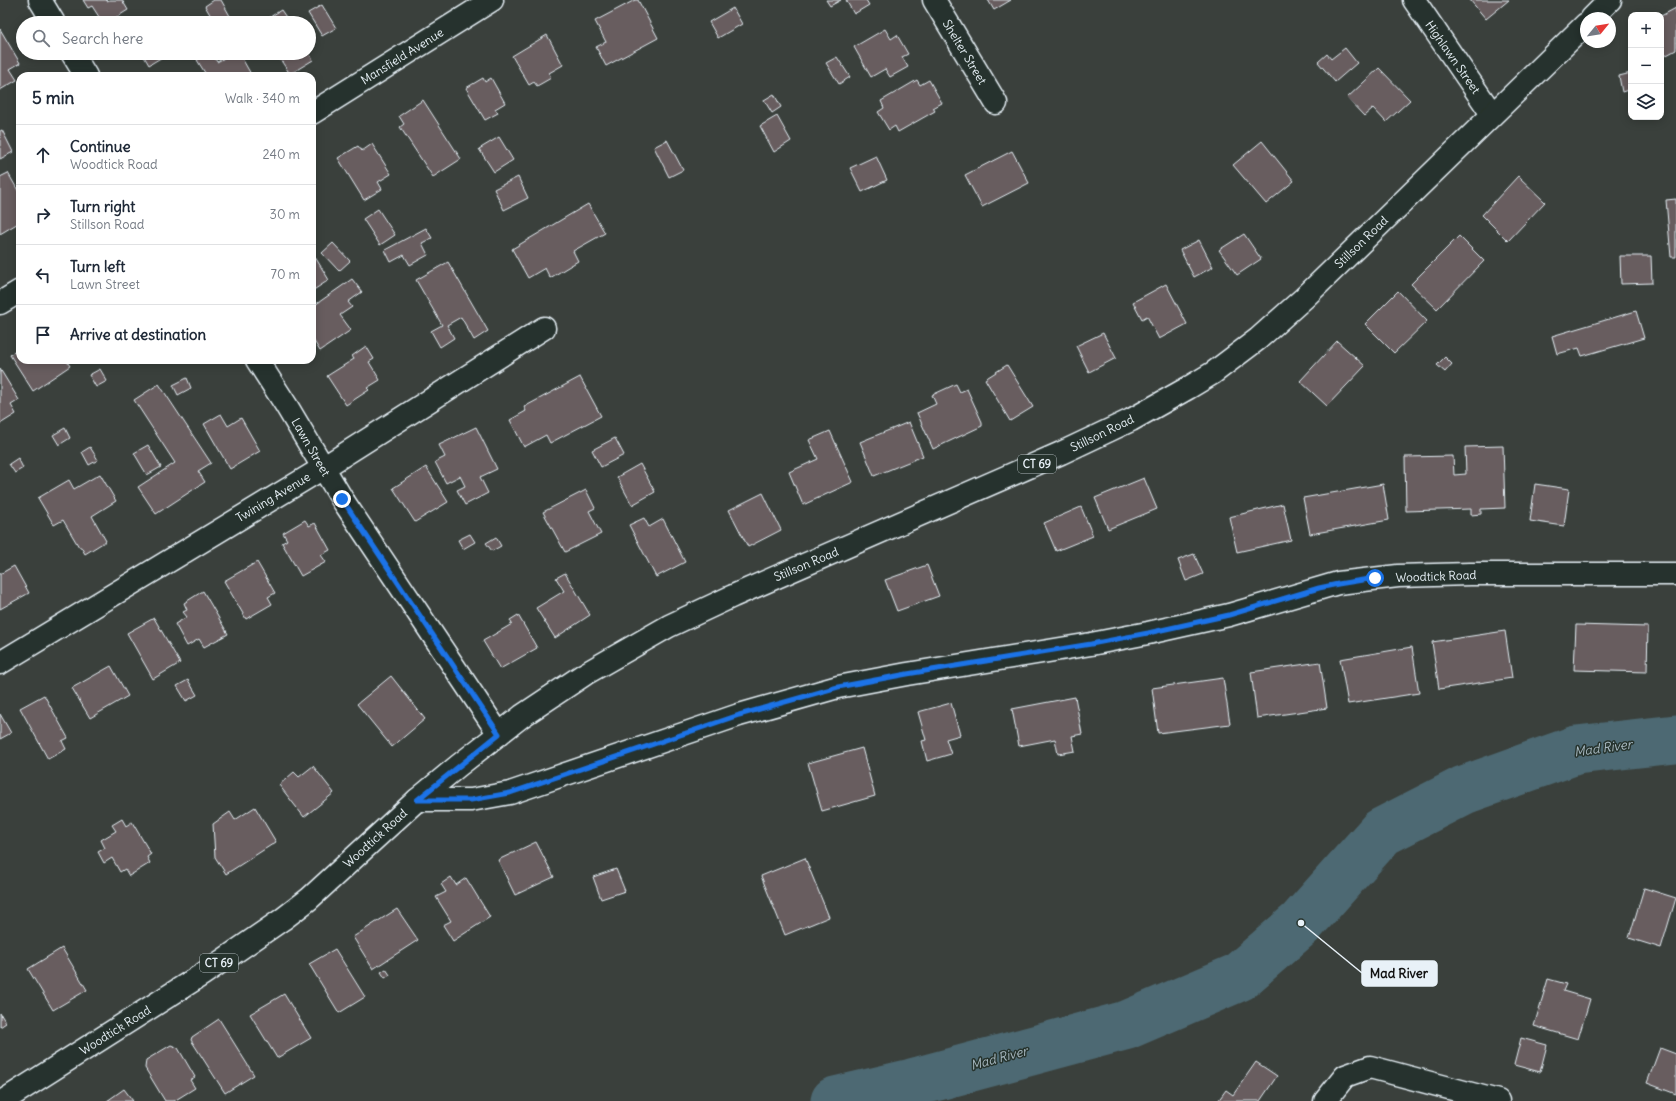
<!DOCTYPE html>
<html lang="en">
<head>
<meta charset="utf-8">
<style>
  body { margin:0; font-family:Delius,sans-serif; background:#f2f2f3; color:#1f2937 }
  .controls { position:absolute; right:12px; top:12px; display:grid; overflow:hidden; border-radius:8px; box-shadow:0 2px 10px #0003 }
  .controls button { width:36px; height:36px; display:grid; place-items:center; padding:0; border:0; border-bottom:1px solid #e0e1e3; background:#fff; color:#1f2937; font:20px sans-serif }
  .compass { position:absolute; left:1580px; top:12px; width:36px; height:36px; border-radius:50%; background:#fff; box-shadow:0 2px 10px #0003; rotate:60deg }
  .stop { position:absolute; width:12px; height:12px; margin:-9px; border:3px solid #1a73e8; border-radius:50%; background:#fff }
  .stop.end { background:#1a73e8; border-color:#fff; box-shadow:0 1px 4px #0008 }
  .list { margin:0; padding:0; list-style:none }
  h2 { display:flex; justify-content:space-between; align-items:center; height:52px; margin:0; padding:0 16px; font-size:17px }
  h2 small { font-size:13px; font-weight:400; color:#747a83 }
  .list li { display:grid; grid-template-columns:26px 1fr auto; gap:12px; align-items:center; box-sizing:border-box; height:60px; padding:0 16px; border-top:1px solid #e0e1e3 }
  .list b { display:block; font-size:15px; white-space:nowrap }
  .list p { margin:0; font-size:13px; white-space:nowrap; color:#747a83 }
  .list em { font-size:13px; font-style:normal; color:#747a83 }
  .icon { flex:none; width:22px; height:22px; fill:none; stroke:currentColor; stroke-width:2; stroke-linecap:round; stroke-linejoin:round }
  .map { position:relative; flex:none; width:1676px; height:1101px; overflow:hidden }
  .search { position:absolute; background:#fff; box-shadow:0 2px 10px #0003; left:16px; top:16px; width:300px; height:44px; display:flex; align-items:center; gap:10px; box-sizing:border-box; padding:0 14px; border-radius:22px; color:#747a83; font-size:15px }
  .panel { position:absolute; background:#fff; box-shadow:0 2px 10px #0003; left:16px; top:72px; width:300px; height:292px; border-radius:12px }
  .map>svg:first-child { display:block }
  .lines { fill:none; stroke-linecap:round; stroke-linejoin:round }
  .river { stroke:#4d6973; stroke-width:49 }
  .building { fill:#685d5e; stroke:#e8f1f8 }
  .street-casing { stroke:#e8f1f8; stroke-width:25 }
  .secondary-casing { stroke:#e8f1f8; stroke-width:25 }
  .primary-casing { stroke:#e8f1f8; stroke-width:25 }
  .street { stroke:#26332d; stroke-width:22 }
  .secondary { stroke:#26332d; stroke-width:22 }
  .primary { stroke:#26332d; stroke-width:22 }
  .route { stroke:#1a73e8; stroke-width:5 }
  .labels { text-anchor:middle; dominant-baseline:central; stroke-width:3; stroke-linejoin:round; paint-order:stroke }
  .shield { fill:#26332d; stroke:#aeb8bb; stroke-width:1 }
  .shield-label { font-size:11px; font-weight:bold; fill:#e8f1f8 }
  .street-label { font-size:12px; fill:#e8f1f8; stroke:#26332d }
  .water-label { font-size:13px; font-style:italic; fill:#aabbc3; stroke:#26332d }
  .leader { fill:none; stroke:#e8f1f8; stroke-width:1.5 }
  .callout-dot { fill:#e8f1f8; stroke:#26332d; stroke-width:1.5 }
  .callout { fill:#e8f1f8; stroke:#e8f1f8; stroke-width:1.5 }
  .callout-label { font-size:13px; text-anchor:middle; font-weight:bold; fill:#111 }
</style>
</head>
<body>
<div class="map">
<svg width="1676" height="1101" viewBox="0 0 1676 1101">
  <rect width="100%" height="100%" fill="#3a403c"/>
  <filter id="ink" filterUnits="userSpaceOnUse"><feTurbulence type="fractalNoise" baseFrequency=".025" numOctaves="2"/><feDisplacementMap in="SourceGraphic" scale="8" xChannelSelector="R" yChannelSelector="G"/><feConvolveMatrix kernelMatrix="1 2 1 2 8 2 1 2 1" color-interpolation-filters="sRGB"/></filter>
  <g filter="url(#ink)">
    <g class="lines">
      <path class="river" d="M 835,1101 L 912,1083 L 1127,1025 L 1239,977 L 1301,923 L 1382,832 L 1464,790 L 1576,750 L 1676,739"/>
    </g>
    <path class="building" d="M 83,0 L 106,0 L 107,1 L 109,0 L 122,0 L 128,10 L 107,23 L 103,23 L 92,6 L 88,8 Z
      M 214,0 L 221,0 L 234,23 L 215,23 L 205,6 Z
      M 635,0 L 638,0 L 658,38 L 606,66 L 596,47 L 606,42 L 595,21 Z
      M 826,0 L 841,0 L 830,6 Z
      M 846,0 L 866,0 L 869,5 L 854,14 Z
      M 988,0 L 1011,0 L 994,10 Z
      M 1470,0 L 1509,0 L 1486,19 Z
      M 322,5 L 336,28 L 322,36 L 308,13 Z
      M 733,8 L 742,24 L 718,38 L 709,22 Z
      M 1676,8 L 1676,50 L 1661,58 L 1661,16 Z
      M 281,10 L 290,23 L 274,23 L 270,17 Z
      M 0,29 L 20,63 L 10,69 L 17,80 L 0,90 Z
      M 885,29 L 891,39 L 897,35 L 908,54 L 902,57 L 908,67 L 890,77 L 885,69 L 871,77 L 854,47 Z
      M 547,35 L 563,65 L 549,73 L 551,78 L 537,86 L 534,82 L 529,85 L 512,56 Z
      M 1345,48 L 1357,63 L 1335,82 L 1318,62 L 1327,54 L 1331,59 Z
      M 142,53 L 169,53 L 149,65 Z
      M 209,53 L 212,53 L 217,62 L 230,55 L 229,53 L 239,53 L 252,76 L 207,76 L 197,60 Z
      M 276,53 L 309,53 L 313,60 L 290,74 Z
      M 837,57 L 850,77 L 839,84 L 826,63 Z
      M 1379,68 L 1410,100 L 1386,122 L 1373,108 L 1364,116 L 1347,98 Z
      M 1631,73 L 1631,89 L 1622,92 L 1619,76 Z
      M 483,78 L 485,82 L 491,78 L 505,103 L 495,109 L 498,113 L 485,120 L 466,88 Z
      M 917,80 L 920,85 L 929,80 L 942,103 L 933,108 L 935,111 L 898,132 L 895,126 L 889,130 L 878,112 L 884,108 L 881,101 Z
      M 774,94 L 781,107 L 772,113 L 764,100 Z
      M 423,100 L 461,159 L 433,177 L 400,127 L 404,124 L 399,116 Z
      M 777,116 L 791,141 L 774,152 L 760,126 Z
      M 2,130 L 13,152 L 0,159 L 0,131 Z
      M 499,137 L 513,160 L 494,172 L 479,149 Z
      M 667,140 L 683,170 L 669,177 L 654,147 Z
      M 1262,141 L 1294,181 L 1266,204 L 1233,165 Z
      M 372,144 L 391,174 L 378,182 L 382,189 L 364,200 L 338,158 L 358,146 L 362,151 Z
      M 1012,151 L 1029,183 L 982,207 L 965,175 Z
      M 876,156 L 887,180 L 862,192 L 850,168 Z
      M 8,173 L 20,194 L 20,222 L 0,234 L 0,177 Z
      M 1518,176 L 1545,202 L 1508,241 L 1482,215 Z
      M 518,177 L 528,198 L 504,210 L 494,189 Z
      M 1676,199 L 1676,257 L 1671,257 L 1666,200 Z
      M 588,204 L 605,233 L 573,251 L 578,261 L 550,278 L 545,268 L 528,278 L 512,249 Z
      M 378,209 L 395,235 L 380,245 L 363,219 Z
      M 426,228 L 432,238 L 422,243 L 428,255 L 410,265 L 404,255 L 391,262 L 385,250 Z
      M 1244,234 L 1261,259 L 1237,275 L 1219,250 Z
      M 1459,236 L 1484,261 L 1437,309 L 1411,284 Z
      M 1199,240 L 1213,267 L 1194,277 L 1180,250 Z
      M 333,243 L 350,261 L 339,271 L 322,253 Z
      M 1620,256 L 1651,256 L 1652,283 L 1621,284 Z
      M 315,257 L 329,280 L 312,291 L 312,259 Z
      M 448,262 L 488,331 L 474,340 L 461,317 L 447,325 L 454,338 L 440,347 L 431,331 L 442,325 L 416,280 Z
      M 352,279 L 362,292 L 348,302 L 352,307 L 340,315 L 351,330 L 320,351 L 312,338 L 312,307 Z
      M 1166,284 L 1187,324 L 1159,339 L 1147,316 L 1142,319 L 1133,302 Z
      M 1398,291 L 1427,321 L 1394,353 L 1365,324 Z
      M 1636,311 L 1644,338 L 1582,356 L 1579,348 L 1557,354 L 1552,336 Z
      M 1103,333 L 1116,358 L 1089,372 L 1076,346 Z
      M 1337,341 L 1365,366 L 1327,406 L 1300,381 Z
      M 366,346 L 374,359 L 369,362 L 380,380 L 367,388 L 369,390 L 346,405 L 327,376 L 354,359 L 352,356 Z
      M 20,348 L 20,360 L 66,360 L 70,366 L 33,391 L 10,355 Z
      M 1445,357 L 1452,364 L 1445,372 L 1437,365 Z
      M 1007,365 L 1033,407 L 1010,421 L 985,379 Z
      M 0,369 L 19,400 L 11,405 L 16,414 L 0,424 Z
      M 100,369 L 107,381 L 96,387 L 89,375 Z
      M 580,377 L 601,416 L 550,443 L 546,435 L 524,447 L 510,420 L 526,411 L 524,407 Z
      M 187,378 L 191,388 L 178,395 L 173,385 Z
      M 159,384 L 211,463 L 198,471 L 205,482 L 156,514 L 138,487 L 175,463 L 134,400 Z
      M 956,384 L 960,392 L 967,389 L 982,422 L 982,426 L 933,449 L 917,413 L 936,404 L 932,395 Z
      M 221,414 L 228,426 L 241,418 L 260,451 L 230,469 L 204,424 Z
      M 909,422 L 923,456 L 874,476 L 860,442 Z
      M 476,427 L 497,469 L 480,477 L 488,493 L 465,505 L 457,490 L 465,486 L 460,476 L 446,483 L 435,462 L 445,457 L 439,445 Z
      M 65,428 L 70,438 L 59,445 L 53,435 Z
      M 830,431 L 853,482 L 803,505 L 789,472 L 818,459 L 809,440 Z
      M 615,438 L 624,455 L 601,467 L 592,450 Z
      M 148,445 L 161,467 L 147,475 L 134,453 Z
      M 1503,446 L 1505,508 L 1481,509 L 1481,514 L 1471,515 L 1471,509 L 1406,511 L 1405,457 L 1453,456 L 1454,475 L 1466,474 L 1465,447 Z
      M 90,447 L 98,460 L 89,465 L 82,452 Z
      M 18,458 L 23,468 L 15,473 L 9,464 Z
      M 640,464 L 655,492 L 632,505 L 617,477 Z
      M 426,467 L 448,502 L 415,522 L 393,488 Z
      M 100,474 L 116,501 L 92,516 L 106,541 L 85,554 L 81,547 L 79,547 L 63,520 L 54,525 L 38,498 L 69,480 L 74,489 Z
      M 1144,478 L 1157,509 L 1108,529 L 1095,498 Z
      M 1383,484 L 1389,520 L 1310,534 L 1303,498 Z
      M 1535,484 L 1569,489 L 1564,526 L 1530,521 Z
      M 586,490 L 595,508 L 589,511 L 601,534 L 565,552 L 543,512 Z
      M 763,493 L 781,530 L 748,547 L 729,510 Z
      M 1283,504 L 1291,540 L 1237,552 L 1229,517 Z
      M 1081,507 L 1093,536 L 1056,551 L 1044,523 Z
      M 644,518 L 649,527 L 663,519 L 685,562 L 656,577 L 629,525 Z
      M 305,520 L 309,526 L 315,523 L 330,550 L 321,555 L 326,562 L 301,576 L 282,543 L 287,540 L 283,533 Z
      M 470,534 L 475,542 L 463,549 L 458,540 Z
      M 496,537 L 501,546 L 492,551 L 486,543 Z
      M 1194,554 L 1203,574 L 1186,581 L 1178,560 Z
      M 257,562 L 275,593 L 268,597 L 272,604 L 246,619 L 224,581 Z
      M 927,565 L 939,596 L 897,611 L 885,580 Z
      M 14,566 L 29,593 L 0,609 L 0,574 Z
      M 565,573 L 590,615 L 555,638 L 536,608 L 564,591 L 556,578 Z
      M 203,591 L 228,634 L 204,647 L 199,639 L 187,646 L 175,624 L 187,617 L 183,612 L 187,610 L 184,603 Z
      M 518,615 L 537,648 L 500,669 L 483,641 L 512,624 L 510,620 Z
      M 154,618 L 180,663 L 153,679 L 127,633 Z
      M 1576,625 L 1648,627 L 1647,672 L 1574,670 Z
      M 1505,631 L 1512,678 L 1439,689 L 1432,642 Z
      M 1412,647 L 1419,693 L 1348,704 L 1340,659 Z
      M 1320,662 L 1327,708 L 1257,718 L 1251,672 Z
      M 111,666 L 128,696 L 90,718 L 72,688 Z
      M 391,676 L 425,719 L 392,747 L 357,704 Z
      M 1223,678 L 1230,724 L 1158,733 L 1152,688 Z
      M 188,680 L 197,695 L 186,701 L 177,686 Z
      M 44,695 L 68,738 L 62,741 L 66,749 L 48,759 L 20,708 Z
      M 1075,697 L 1082,734 L 1072,736 L 1075,751 L 1058,754 L 1055,739 L 1019,746 L 1012,709 Z
      M 951,703 L 960,735 L 946,739 L 951,754 L 927,761 L 922,741 L 926,740 L 918,712 Z
      M 0,714 L 11,733 L 0,739 Z
      M 862,748 L 875,796 L 822,811 L 808,763 Z
      M 313,766 L 334,793 L 304,817 L 279,785 L 294,772 L 299,777 Z
      M 255,807 L 276,842 L 226,874 L 215,857 L 213,824 L 230,812 L 235,820 Z
      M 122,819 L 126,826 L 132,822 L 151,854 L 147,857 L 150,863 L 129,876 L 125,869 L 120,872 L 112,858 L 104,863 L 98,852 L 105,848 L 101,840 L 116,831 L 112,825 Z
      M 536,842 L 554,877 L 515,895 L 498,860 Z
      M 805,858 L 829,917 L 785,935 L 761,876 Z
      M 616,869 L 625,891 L 601,899 L 593,877 Z
      M 451,877 L 456,885 L 466,878 L 490,917 L 453,941 L 443,925 L 451,921 L 436,897 L 446,892 L 441,884 Z
      M 1644,888 L 1676,898 L 1661,948 L 1629,938 Z
      M 397,909 L 418,940 L 373,969 L 353,937 Z
      M 62,948 L 87,990 L 53,1010 L 28,969 Z
      M 335,949 L 365,997 L 339,1013 L 309,964 Z
      M 386,969 L 390,975 L 385,978 L 381,972 Z
      M 1548,979 L 1566,984 L 1563,991 L 1590,999 L 1578,1039 L 1534,1026 Z
      M 284,994 L 311,1038 L 277,1058 L 250,1014 Z
      M 0,1013 L 6,1023 L 0,1027 Z
      M 219,1019 L 254,1075 L 225,1093 L 191,1040 L 192,1037 Z
      M 1521,1038 L 1547,1045 L 1540,1072 L 1514,1065 Z
      M 171,1045 L 178,1048 L 195,1077 L 190,1080 L 195,1088 L 174,1101 L 165,1101 L 145,1068 L 146,1060 Z
      M 1660,1048 L 1676,1054 L 1676,1094 L 1647,1083 Z
      M 1256,1062 L 1277,1076 L 1260,1101 L 1218,1101 L 1226,1090 L 1233,1095 Z
      M 124,1089 L 133,1101 L 107,1101 Z"/>
    <g class="lines">
      <defs>
        <path id="street" d="M 40,0 L 54,23
          M 934,0 L 996,103
          M 1414,0 L 1492,114
          M 72,53 L 86,76
          M 312,113 L 492,0
          M 0,303 L 20,291
          M 257,360 L 286,405 L 342,499 L 499,734
          M 0,663 L 323,468 L 544,328
          M 1325,1101 L 1345,1076 L 1370,1067 L 1498,1101"/>
        <path id="secondary" d="M 417,800 L 471,800 L 510,793 L 739,715 L 838,687 L 907,674 L 1091,644 L 1148,633 L 1229,615 L 1338,583 L 1398,576 L 1470,574 L 1676,574"/>
        <path id="primary" d="M 1592,18 L 1610,0
          M 3,1101 L 203,974 L 283,919 L 309,899 L 417,800 L 458,766 L 522,716 L 585,674 L 669,626 L 733,596 L 1061,453 L 1131,420 L 1188,388 L 1213,373 L 1258,339 L 1304,298 L 1586,24"/>
      </defs>
      <use href="#street" class="street-casing"/>
      <use href="#secondary" class="secondary-casing"/>
      <use href="#primary" class="primary-casing"/>
      <use href="#street" class="street"/>
      <use href="#secondary" class="secondary"/>
      <use href="#primary" class="primary"/>
    </g>
  </g>
  <g class="lines" filter="url(#ink)">
    <path class="route" d="M 342,499 L 499,734 L 417,800 L 471,800 L 510,793 L 739,715 L 838,687 L 907,674 L 1091,644 L 1148,633 L 1229,615 L 1319,588 L 1338,584 L 1375,578"/>
  </g>
  <g class="labels">
    <g class="shield">
      <rect x="1018" y="455" width="38" height="18" rx="3"/>
      <rect x="200" y="954" width="38" height="18" rx="3"/>
    </g>
    <g class="shield-label">
      <text x="1037" y="464">CT 69</text>
      <text x="219" y="963">CT 69</text>
    </g>
    <g class="street-label">
      <text transform="translate(965 52) rotate(59)">Shelter Street</text>
      <text transform="translate(402 56) rotate(-32)">Mansfield Avenue</text>
      <text transform="translate(1453 57) rotate(55)">Highlawn Street</text>
      <text transform="translate(1361 242) rotate(-44)">Stillson Road</text>
      <text transform="translate(1102 433) rotate(-26)">Stillson Road</text>
      <text transform="translate(311 447) rotate(60)">Lawn Street</text>
      <text transform="translate(273 497) rotate(-31)">Twining Avenue</text>
      <text transform="translate(806 564) rotate(-23)">Stillson Road</text>
      <text transform="translate(1436 576) rotate(-2)">Woodtick Road</text>
      <text transform="translate(375 838) rotate(-42)">Woodtick Road</text>
      <text transform="translate(115 1030) rotate(-32)">Woodtick Road</text>
    </g>
    <g class="water-label">
      <text transform="translate(1603 748) rotate(-8)">Mad River</text>
      <text transform="translate(999 1058) rotate(-15)">Mad River</text>
    </g>
  </g>
  <path class="leader" d="M1301 923L1362 973"/>
  <circle class="callout-dot" cx="1301" cy="923" r="4"/>
  <rect class="callout" x="1362" y="961" width="75" height="25" rx="4"/>
  <g class="callout-label">
    <text x="1399" y="978">Mad River</text>
  </g>
</svg>
<div class="controls">
<button>+</button>
<button>−</button>
<button><svg class="icon" aria-label="layers" viewBox="0 0 24 24"><path d="M12 4l9 5-9 5-9-5zM3 14l9 5 9-5"/></svg></button>
</div>
<svg class="compass" viewBox="-18 -18 36 36"><path d="M0-13l5 13h-10z" fill="#e53935"/><path d="M0 13l5-13h-10z" fill="#747a83"/></svg>
<div class="stop" style="left:1375px;top:578px"></div>
<div class="stop end" style="left:342px;top:499px"></div>
<div class="search"><svg class="icon" aria-label="search" viewBox="0 0 24 24"><circle cx="10" cy="10" r="6"/><path d="M15 15l6 6"/></svg>Search here</div>
<section class="panel">
<h2>5 min<small>Walk · 340 m</small></h2>
<ul class="list">
<li><svg class="icon" aria-label="ahead" viewBox="0 0 24 24"><path d="M12 20V5M6 11l6-6 6 6"/></svg><div><b>Continue</b><p>Woodtick Road</p></div><em>240 m</em></li>
<li><svg class="icon" aria-label="right" viewBox="0 0 24 24"><path d="M7 20v-9h11M14 6l5 5-5 5"/></svg><div><b>Turn right</b><p>Stillson Road</p></div><em>30 m</em></li>
<li><svg class="icon" aria-label="left" viewBox="0 0 24 24"><path d="M17 20v-9H6M10 6l-5 5 5 5"/></svg><div><b>Turn left</b><p>Lawn Street</p></div><em>70 m</em></li>
<li><svg class="icon" aria-label="arrive" viewBox="0 0 24 24"><path d="M6 21V4h12l-3 4 3 4H6"/></svg><div><b>Arrive at destination</b></div></li>
</ul>
</section>
</div>
</body>
</html>
